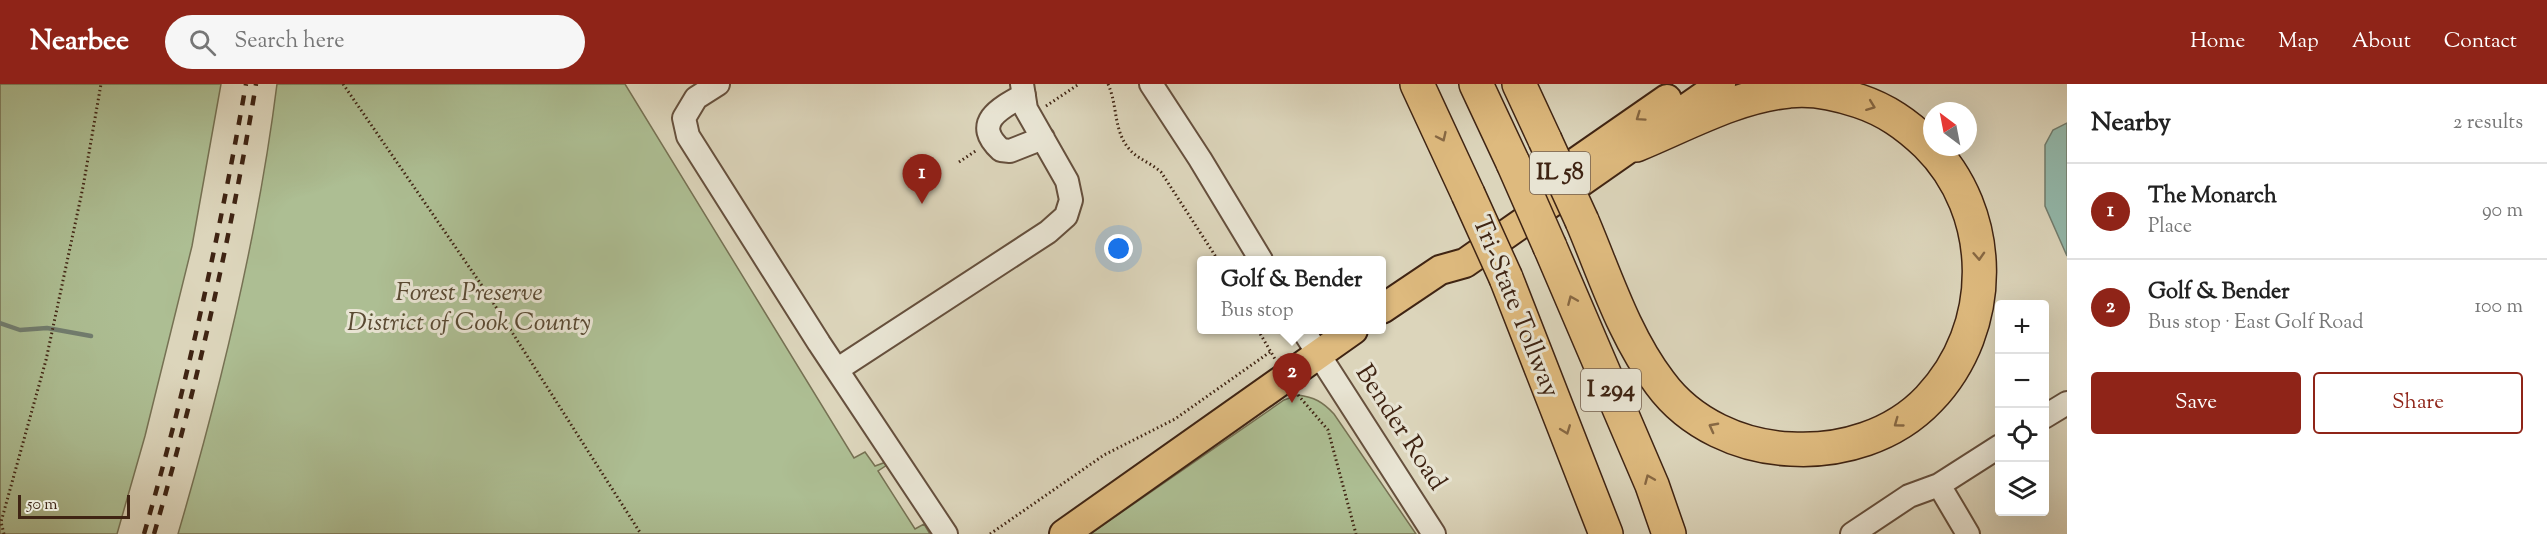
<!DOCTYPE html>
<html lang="en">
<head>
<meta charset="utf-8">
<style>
  body { margin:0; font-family:"Sorts Mill Goudy",serif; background:#f6f6f6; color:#222 }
  .controls { position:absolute; right:18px; bottom:18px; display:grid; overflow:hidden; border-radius:6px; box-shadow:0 6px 24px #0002 }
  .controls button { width:54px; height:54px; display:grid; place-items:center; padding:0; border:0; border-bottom:2px solid #e0e0e0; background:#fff; color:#222; font:30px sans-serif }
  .compass { position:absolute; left:1923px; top:18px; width:54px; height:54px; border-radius:50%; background:#fff; box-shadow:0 6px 24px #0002; rotate:328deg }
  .scale { position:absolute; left:18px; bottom:15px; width:112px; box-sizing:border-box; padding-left:6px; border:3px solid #3f2413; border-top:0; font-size:16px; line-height:21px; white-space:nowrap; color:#3f2413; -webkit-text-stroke:4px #e8e4d3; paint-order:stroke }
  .you { position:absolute; left:1119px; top:165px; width:21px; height:21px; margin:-15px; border:4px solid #fff; border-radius:50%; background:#1a73e8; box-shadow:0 0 0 9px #1a73e833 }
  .badge { display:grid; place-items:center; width:39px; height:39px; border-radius:50%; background:#8f2418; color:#fff; font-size:20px; font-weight:700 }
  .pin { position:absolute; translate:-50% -50px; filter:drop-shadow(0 2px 3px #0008) }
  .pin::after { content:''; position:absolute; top:32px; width:21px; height:18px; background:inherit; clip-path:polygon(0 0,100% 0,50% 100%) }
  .popup { position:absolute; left:1197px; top:172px; width:189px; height:78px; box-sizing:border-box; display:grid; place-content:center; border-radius:6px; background:#fff; filter:drop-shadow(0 2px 4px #0005); font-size:20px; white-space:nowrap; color:#767676 }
  .popup b { font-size:22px; color:#222 }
  .popup::after { content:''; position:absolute; left:50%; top:100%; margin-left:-12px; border:12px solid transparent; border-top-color:#fff }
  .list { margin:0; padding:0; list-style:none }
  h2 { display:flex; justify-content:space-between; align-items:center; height:78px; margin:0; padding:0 24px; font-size:26px }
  h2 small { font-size:20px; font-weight:400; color:#767676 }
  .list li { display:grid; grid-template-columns:39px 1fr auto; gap:18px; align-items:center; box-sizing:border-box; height:96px; padding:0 24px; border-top:2px solid #e0e0e0 }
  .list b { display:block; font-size:22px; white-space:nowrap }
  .list p { margin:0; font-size:20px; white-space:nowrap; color:#767676 }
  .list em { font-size:20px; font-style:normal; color:#767676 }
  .actions { display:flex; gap:12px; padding:18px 24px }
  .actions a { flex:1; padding:14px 0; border:2px solid #8f2418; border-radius:6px; text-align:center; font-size:21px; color:#8f2418 }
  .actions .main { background:#8f2418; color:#fff }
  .icon { flex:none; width:33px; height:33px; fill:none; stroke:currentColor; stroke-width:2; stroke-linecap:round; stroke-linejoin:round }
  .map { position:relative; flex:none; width:2067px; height:450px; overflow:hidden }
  header { display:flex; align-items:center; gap:36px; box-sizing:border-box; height:84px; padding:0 30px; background:#8f2418; color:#fff }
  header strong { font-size:28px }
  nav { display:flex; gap:33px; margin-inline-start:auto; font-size:21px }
  .search { width:420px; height:54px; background:#f6f6f6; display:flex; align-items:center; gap:15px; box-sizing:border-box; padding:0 21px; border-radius:33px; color:#767676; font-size:22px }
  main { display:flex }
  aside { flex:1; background:#fff }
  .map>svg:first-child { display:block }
  .green { fill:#adbe93; stroke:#767153; stroke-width:1.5 }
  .water { fill:#93b9ac; stroke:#717d6f; stroke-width:1.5 }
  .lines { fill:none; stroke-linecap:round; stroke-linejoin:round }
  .stream { stroke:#717d6f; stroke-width:4.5 }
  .minor-casing { stroke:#66503d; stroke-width:26 }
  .major-casing { stroke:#3f2413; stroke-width:32 }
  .highway-casing { stroke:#3f2413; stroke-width:36 }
  .path { stroke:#3f2413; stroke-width:3; stroke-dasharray:1.5 3; stroke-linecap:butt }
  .minor { stroke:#e8e4d3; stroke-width:22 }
  .major { stroke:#deba7e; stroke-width:28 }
  .highway { stroke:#deba7e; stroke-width:33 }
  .rail { stroke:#3f2413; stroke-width:4.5; stroke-dasharray:10 10; stroke-linecap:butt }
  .highway-bridge-casing { stroke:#3f2413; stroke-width:36; stroke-linecap:butt }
  .highway-bridge { stroke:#deba7e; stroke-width:33 }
  .oneway { stroke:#876843 }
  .labels { text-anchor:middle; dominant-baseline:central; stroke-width:6; stroke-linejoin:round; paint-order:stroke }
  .shield { fill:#e8e4d3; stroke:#725e4d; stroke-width:1.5 }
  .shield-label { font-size:24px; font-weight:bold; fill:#3f2413 }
  .park-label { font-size:26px; font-style:italic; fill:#5a4a33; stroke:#e8e4d3 }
  .street-label { font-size:26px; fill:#3f2413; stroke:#e8e4d3 }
</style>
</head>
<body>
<header>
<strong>Nearbee</strong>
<div class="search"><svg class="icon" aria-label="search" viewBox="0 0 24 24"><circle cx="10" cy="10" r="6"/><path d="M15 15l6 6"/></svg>Search here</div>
<nav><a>Home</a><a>Map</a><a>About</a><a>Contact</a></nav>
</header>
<main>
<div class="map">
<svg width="2067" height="450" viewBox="0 0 2067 450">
  <rect width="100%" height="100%" fill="#dcd5bb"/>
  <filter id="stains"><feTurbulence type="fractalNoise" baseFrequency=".00333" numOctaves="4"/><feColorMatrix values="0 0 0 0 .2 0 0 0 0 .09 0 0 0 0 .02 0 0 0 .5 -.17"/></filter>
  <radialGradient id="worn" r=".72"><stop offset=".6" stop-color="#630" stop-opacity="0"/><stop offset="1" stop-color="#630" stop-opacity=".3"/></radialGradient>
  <path class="green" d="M 0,0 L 221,0 L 192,162 L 145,352 L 117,450 L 0,450 Z
    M 277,0 L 625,0 L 854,374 L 865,368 L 875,382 L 886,378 L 887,381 L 878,387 L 915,445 L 924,440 L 930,450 L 178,450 C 221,303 258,152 277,0 Z
    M 1298,311 C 1314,313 1323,318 1334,330 L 1416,450 L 1090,450 L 1284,316 Z"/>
  <path class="water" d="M 2067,39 L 2067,172 L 2045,122 L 2045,61 L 2053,46 Z"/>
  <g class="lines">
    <path class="stream" d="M 0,239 L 20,246 L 47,244 L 91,252"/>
    <defs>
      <path id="minor" d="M 718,0 L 696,14 L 684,34 L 688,52 L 819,259 L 946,450
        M 1151,0 L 1200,75 L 1261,176
        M 1024,11 C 1000,24 971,39 1001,66 L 1010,67 L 1043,54
        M 1303,246 L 1434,450
        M 838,285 L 1048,148 L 1066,132 L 1071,116 L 1067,97 L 1026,25 L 1022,0
        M 2044,333 L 2067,319
        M 1939,401 L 1968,450
        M 1852,450 L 1909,412 L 1939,401 L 2000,362"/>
      <path id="major" d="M 1569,83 L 1667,15
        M 1382,225 L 1440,186 L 1465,179 L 1721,0
        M 1064,450 L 1353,246"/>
      <path id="highway" d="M 1417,0 L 1468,110
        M 1476,0 L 1513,79
        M 1519,0 L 1545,56
        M 1582,137 C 1605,191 1624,252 1660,299 C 1690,340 1741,363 1791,365 C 1841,368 1894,352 1929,315 C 1997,244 1996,128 1927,60 C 1906,40 1886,26 1859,17 C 1838,10 1812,4 1789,7 C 1736,12 1685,41 1636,61
        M 1550,163 L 1652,401 L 1669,450
        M 1506,194 L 1606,450"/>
    </defs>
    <use href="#minor" class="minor-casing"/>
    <use href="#major" class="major-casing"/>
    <use href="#highway" class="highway-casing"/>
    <path class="path" d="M 343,0 L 485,206 L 641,450
      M 1108,0 C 1118,22 1113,47 1130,66 C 1138,75 1151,79 1161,88 L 1218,176
      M 1046,22 L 1079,0
      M 959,78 L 977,66
      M 1258,246 L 1275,275
      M 1298,311 L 1328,346 L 1356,450
      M 4,450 L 1,438 L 46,276 L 83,103 L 101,0
      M 990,450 L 1104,371 L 1175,335 L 1270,268"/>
    <use href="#minor" class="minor"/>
    <use href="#major" class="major"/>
    <use href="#highway" class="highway"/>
    <path class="rail" d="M 144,450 C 187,302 219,152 246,0
      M 154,450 C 197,302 231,152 256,0"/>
    <defs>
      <path id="highway-bridge" d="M 1545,56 L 1582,137
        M 1513,79 L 1550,163
        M 1468,110 L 1506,194"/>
    </defs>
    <use href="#highway-bridge" class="highway-bridge-casing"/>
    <use href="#highway-bridge" class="highway-bridge"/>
  </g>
  <defs><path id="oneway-chevron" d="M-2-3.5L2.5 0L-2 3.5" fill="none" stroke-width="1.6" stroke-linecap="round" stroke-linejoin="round" transform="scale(1.5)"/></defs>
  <g class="oneway">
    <use href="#oneway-chevron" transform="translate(1871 22) rotate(21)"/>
    <use href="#oneway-chevron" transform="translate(1640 33) rotate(145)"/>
    <use href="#oneway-chevron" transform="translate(1442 53) rotate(65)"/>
    <use href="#oneway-chevron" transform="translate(1979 172) rotate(87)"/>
    <use href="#oneway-chevron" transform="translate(1572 216) rotate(-113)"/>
    <use href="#oneway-chevron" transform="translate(1898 339) rotate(144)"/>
    <use href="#oneway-chevron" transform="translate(1713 343) rotate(-152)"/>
    <use href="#oneway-chevron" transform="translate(1566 346) rotate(69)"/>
    <use href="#oneway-chevron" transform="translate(1649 395) rotate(-113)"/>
  </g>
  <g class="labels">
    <g class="shield">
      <rect x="1530" y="68" width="60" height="42" rx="4.5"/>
      <rect x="1581" y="285" width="60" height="42" rx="4.5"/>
    </g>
    <g class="shield-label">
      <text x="1560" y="89">IL 58</text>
      <text x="1611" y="306">I 294</text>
    </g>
    <g class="park-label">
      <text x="469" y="209">Forest Preserve<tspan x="469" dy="30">District of Cook County</tspan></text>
    </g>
    <g class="street-label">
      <text transform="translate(1515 223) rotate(68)">Tri-State Tollway</text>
      <text transform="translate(1400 344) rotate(57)">Bender Road</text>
    </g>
  </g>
  <rect width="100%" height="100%" filter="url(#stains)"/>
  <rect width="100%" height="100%" fill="url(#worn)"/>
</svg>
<div class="controls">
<button>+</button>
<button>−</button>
<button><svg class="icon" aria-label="locate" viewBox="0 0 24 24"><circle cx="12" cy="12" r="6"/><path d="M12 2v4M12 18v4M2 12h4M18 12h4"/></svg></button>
<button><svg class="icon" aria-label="layers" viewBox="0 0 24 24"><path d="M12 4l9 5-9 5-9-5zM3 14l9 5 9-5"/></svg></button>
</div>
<svg class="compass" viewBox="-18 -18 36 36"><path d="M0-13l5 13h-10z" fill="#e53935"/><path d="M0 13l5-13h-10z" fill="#767676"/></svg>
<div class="scale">50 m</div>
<div class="you"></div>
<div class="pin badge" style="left:922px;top:120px">1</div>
<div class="pin badge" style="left:1292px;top:319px">2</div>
<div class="popup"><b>Golf &amp; Bender</b>Bus stop</div>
</div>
<aside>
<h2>Nearby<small>2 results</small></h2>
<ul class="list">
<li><span class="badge">1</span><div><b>The Monarch</b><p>Place</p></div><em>90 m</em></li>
<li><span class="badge">2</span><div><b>Golf &amp; Bender</b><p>Bus stop · East Golf Road</p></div><em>100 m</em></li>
</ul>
<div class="actions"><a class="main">Save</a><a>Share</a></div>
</aside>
</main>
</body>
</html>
